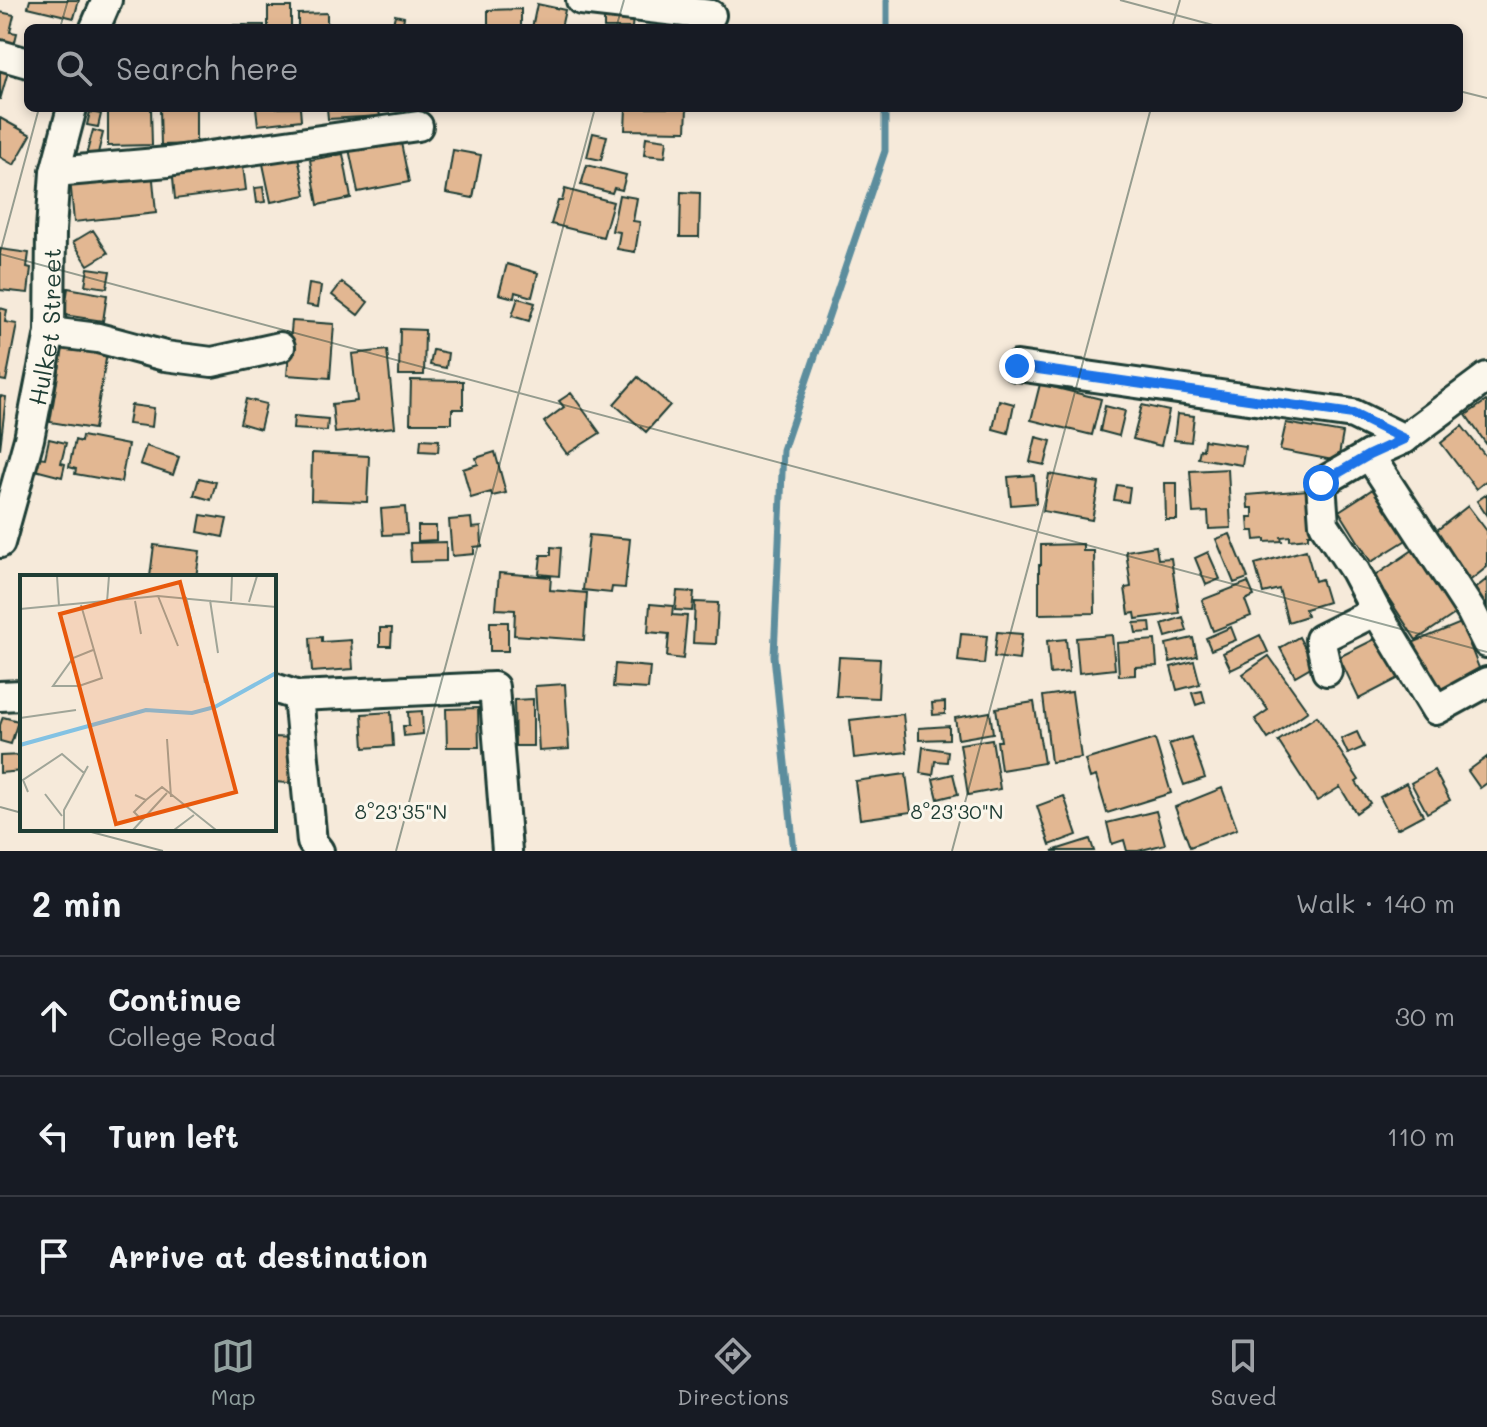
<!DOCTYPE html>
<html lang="en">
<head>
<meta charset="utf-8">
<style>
  body { margin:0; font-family:Mali,sans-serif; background:#242831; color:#f1f3f6 }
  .stop { position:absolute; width:24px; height:24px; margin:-18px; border:6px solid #1a73e8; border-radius:50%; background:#fff }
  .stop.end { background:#1a73e8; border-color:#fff; box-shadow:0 2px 8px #0008 }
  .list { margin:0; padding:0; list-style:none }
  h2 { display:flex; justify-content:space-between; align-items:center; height:104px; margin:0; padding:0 32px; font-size:34px }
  h2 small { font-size:26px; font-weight:400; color:#9ea1a6 }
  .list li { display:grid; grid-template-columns:52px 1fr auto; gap:24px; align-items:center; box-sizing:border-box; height:120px; padding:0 32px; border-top:2px solid #363941 }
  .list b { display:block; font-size:30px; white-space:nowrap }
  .list p { margin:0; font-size:26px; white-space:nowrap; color:#9ea1a6 }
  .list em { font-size:26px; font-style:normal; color:#9ea1a6 }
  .icon { flex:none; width:44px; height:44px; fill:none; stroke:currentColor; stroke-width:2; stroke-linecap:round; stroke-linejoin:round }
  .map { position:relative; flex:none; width:1487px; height:851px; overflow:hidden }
  .search { position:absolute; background:#171b24; box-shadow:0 4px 12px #0003; left:24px; right:24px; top:24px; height:88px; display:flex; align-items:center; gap:20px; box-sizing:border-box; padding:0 28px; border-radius:12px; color:#9ea1a6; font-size:30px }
  .sheet { height:464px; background:#171b24 }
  nav { display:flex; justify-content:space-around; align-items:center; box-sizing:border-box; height:112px; border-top:2px solid #363941; background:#171b24; font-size:22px; color:#9ea1a6 }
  nav a { display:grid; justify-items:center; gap:4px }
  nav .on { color:#92a19f }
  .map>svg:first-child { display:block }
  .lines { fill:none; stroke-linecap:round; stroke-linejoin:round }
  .stream { stroke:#5b8d9d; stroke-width:7 }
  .building { fill:#e2b792; stroke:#1f3d34; stroke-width:2 }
  .street-casing { stroke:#1f3d34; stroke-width:34 }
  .street { stroke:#fbf7ec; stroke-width:28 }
  .route { stroke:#1a73e8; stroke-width:10 }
  .ticks { fill:none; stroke:#1f3d34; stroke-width:2; stroke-opacity:0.45 }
  .labels { text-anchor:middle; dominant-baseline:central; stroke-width:6; stroke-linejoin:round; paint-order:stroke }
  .street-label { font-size:24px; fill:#1f3d34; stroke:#fbf7ec }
  .inset-river { fill:none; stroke:#83c2e3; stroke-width:4 }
  .inset-road { fill:none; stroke:#a0a598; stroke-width:2 }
  .view { fill:#e8590c; fill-opacity:0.15; stroke:#e8590c; stroke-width:4 }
  .inset-edge { fill:none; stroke:#1f3d34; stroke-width:4 }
  .ticks-label { font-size:20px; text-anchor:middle; fill:#1f3d34; stroke:#fbf7ec; stroke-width:6; stroke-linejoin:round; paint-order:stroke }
</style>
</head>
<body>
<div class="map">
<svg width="1487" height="851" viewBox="0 0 1487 851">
  <rect width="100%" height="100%" fill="#f6eada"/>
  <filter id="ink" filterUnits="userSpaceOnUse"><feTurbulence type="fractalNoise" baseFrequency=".0125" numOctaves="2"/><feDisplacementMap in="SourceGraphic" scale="16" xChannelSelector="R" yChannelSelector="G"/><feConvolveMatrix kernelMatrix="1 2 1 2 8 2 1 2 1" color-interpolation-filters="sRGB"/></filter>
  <g filter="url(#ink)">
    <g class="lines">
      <path class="stream" d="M 887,28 L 887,0
        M 794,851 L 774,656 L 783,450 L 885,151 L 885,108"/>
    </g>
    <path class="building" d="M 30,0 L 79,0 L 74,18 L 28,7 Z
      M 537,4 L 565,10 L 561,28 L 532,28 Z
      M 268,7 L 291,7 L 291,28 L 268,28 Z
      M 521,9 L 521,28 L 488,28 L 488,10 Z
      M 0,12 L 14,15 L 10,32 L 17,33 L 13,50 L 0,47 Z
      M 327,13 L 327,28 L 298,28 L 298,14 Z
      M 604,14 L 633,15 L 632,28 L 604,28 Z
      M 395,15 L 404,17 L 402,28 L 392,28 Z
      M 218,25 L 264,25 L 264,28 L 218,28 Z
      M 0,58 L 11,61 L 0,100 Z
      M 108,108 L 151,108 L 152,145 L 108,146 Z
      M 160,108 L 196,108 L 196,144 L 161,145 Z
      M 256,108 L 300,108 L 301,120 L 258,125 Z
      M 327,108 L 385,108 L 385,110 L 379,110 L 380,116 L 328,119 Z
      M 626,108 L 687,108 L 686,131 L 625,130 Z
      M 90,112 L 101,114 L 98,127 L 87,125 Z
      M 0,118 L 31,135 L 14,165 L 0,157 Z
      M 93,130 L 103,133 L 96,161 L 85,159 Z
      M 399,133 L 409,182 L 358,192 L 348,144 Z
      M 593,133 L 607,136 L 601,160 L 587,157 Z
      M 646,137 L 667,140 L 665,157 L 644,155 Z
      M 453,150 L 481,155 L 473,198 L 446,193 Z
      M 343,154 L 351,198 L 318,205 L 310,160 Z
      M 298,157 L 306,195 L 271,202 L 263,164 Z
      M 242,158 L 246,190 L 175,199 L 172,167 Z
      M 587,165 L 626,175 L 622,190 L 614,188 L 612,193 L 581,185 Z
      M 152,169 L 156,213 L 74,222 L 70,178 Z
      M 263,187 L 265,202 L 257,203 L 255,188 Z
      M 565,189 L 613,202 L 603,237 L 551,224 L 558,201 L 562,201 Z
      M 681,192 L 700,193 L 699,237 L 680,237 Z
      M 619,195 L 637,198 L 633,221 L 640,222 L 635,252 L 617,249 L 620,232 L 612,231 Z
      M 93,230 L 108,253 L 88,265 L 73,242 Z
      M 0,249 L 29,253 L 27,267 L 31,268 L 28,293 L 0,290 Z
      M 507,264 L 538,273 L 532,297 L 515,292 L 514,298 L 499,294 Z
      M 88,268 L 110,271 L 107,288 L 85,285 Z
      M 342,282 L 368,302 L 358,315 L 332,295 Z
      M 309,284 L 321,286 L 318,307 L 306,305 Z
      M 68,288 L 107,295 L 103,321 L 64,315 Z
      M 518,298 L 535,303 L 529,321 L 512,316 Z
      M 0,308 L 7,310 L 5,322 L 17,324 L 6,381 L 0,380 Z
      M 292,321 L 334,324 L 330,378 L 287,375 Z
      M 400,329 L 425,330 L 424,375 L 399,375 Z
      M 63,346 L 107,353 L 94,429 L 50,422 Z
      M 387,350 L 395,427 L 335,433 L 332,404 L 357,401 L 352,354 Z
      M 433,350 L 448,353 L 446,368 L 430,365 Z
      M 638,377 L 670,405 L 646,432 L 614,404 Z
      M 411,380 L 463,381 L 463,409 L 452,409 L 452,423 L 410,423 Z
      M 1040,384 L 1101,399 L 1092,435 L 1031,420 Z
      M 571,393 L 600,433 L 567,454 L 544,422 L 564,407 L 559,401 Z
      M 0,396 L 6,397 L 0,449 Z
      M 246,399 L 266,404 L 260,429 L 240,423 Z
      M 999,400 L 1014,404 L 1008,433 L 993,429 Z
      M 1486,401 L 1487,402 L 1487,445 L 1466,415 Z
      M 131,405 L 154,408 L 152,427 L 128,424 Z
      M 1142,405 L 1169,411 L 1161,446 L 1133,439 Z
      M 1105,406 L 1125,411 L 1119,436 L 1100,431 Z
      M 1177,414 L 1194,416 L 1191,442 L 1174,440 Z
      M 294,416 L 328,419 L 327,431 L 293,429 Z
      M 1286,423 L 1343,433 L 1338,461 L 1280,450 Z
      M 1462,426 L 1487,458 L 1487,480 L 1476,489 L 1441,443 Z
      M 82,436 L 128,445 L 121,482 L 75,474 L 76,469 L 69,467 L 75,440 L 81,442 Z
      M 1036,437 L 1051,441 L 1045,465 L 1030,462 Z
      M 49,439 L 66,443 L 61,463 L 65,464 L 62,477 L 35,470 L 38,457 L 45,458 Z
      M 421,439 L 439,440 L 438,452 L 420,451 Z
      M 1204,440 L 1245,446 L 1242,465 L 1198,458 L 1200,449 L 1203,450 Z
      M 146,446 L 179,457 L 173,475 L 140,464 Z
      M 495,452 L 506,493 L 492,496 L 491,492 L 471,498 L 463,469 L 478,464 L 476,458 Z
      M 312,453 L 369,456 L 367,502 L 311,500 Z
      M 1228,469 L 1231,528 L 1209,529 L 1208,512 L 1193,513 L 1190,471 Z
      M 1049,474 L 1099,483 L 1092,520 L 1043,511 Z
      M 1034,475 L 1036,503 L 1011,505 L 1008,477 Z
      M 199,478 L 216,482 L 211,500 L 194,495 Z
      M 1165,483 L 1177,483 L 1177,520 L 1166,520 Z
      M 1117,485 L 1130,487 L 1128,502 L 1114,500 Z
      M 1376,487 L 1408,539 L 1371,562 L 1339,511 Z
      M 1308,490 L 1311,534 L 1308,534 L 1308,538 L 1290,540 L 1290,536 L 1281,537 L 1282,541 L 1265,542 L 1265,539 L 1255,540 L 1254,531 L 1249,531 L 1248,517 L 1253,517 L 1253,508 L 1248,508 L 1247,495 Z
      M 1487,494 L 1487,516 L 1477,501 Z
      M 1468,506 L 1487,531 L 1487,567 L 1468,582 L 1432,534 Z
      M 405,507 L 407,534 L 383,535 L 381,509 Z
      M 201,515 L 227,519 L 223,537 L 198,532 Z
      M 471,518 L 472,528 L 481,527 L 482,546 L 474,547 L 474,554 L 452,556 L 449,520 Z
      M 418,526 L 436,526 L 436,540 L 418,541 Z
      M 1230,534 L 1248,578 L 1234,583 L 1216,539 Z
      M 589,535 L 630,539 L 625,588 L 612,587 L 611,593 L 583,590 Z
      M 446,542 L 446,561 L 411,562 L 410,543 Z
      M 1083,544 L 1083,551 L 1094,551 L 1095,613 L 1039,614 L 1039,565 L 1041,565 L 1041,545 Z
      M 154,545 L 200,551 L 196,577 L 150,577 Z
      M 1156,546 L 1158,559 L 1171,558 L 1179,613 L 1136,619 L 1135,613 L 1129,614 L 1125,588 L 1131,587 L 1126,551 Z
      M 551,547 L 561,548 L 559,576 L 539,574 L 541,555 L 551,555 Z
      M 1306,550 L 1315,581 L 1321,579 L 1328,602 L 1305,609 L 1307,616 L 1288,622 L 1279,589 L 1263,593 L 1255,564 Z
      M 1413,550 L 1455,614 L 1416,640 L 1385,593 L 1379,597 L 1369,580 Z
      M 1208,552 L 1220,579 L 1206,585 L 1195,558 Z
      M 499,573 L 551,577 L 550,590 L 587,593 L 584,640 L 514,635 L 515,610 L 496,609 Z
      M 1487,579 L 1487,608 L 1473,590 Z
      M 1248,582 L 1254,596 L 1245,600 L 1251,616 L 1213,631 L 1202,600 Z
      M 677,591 L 694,592 L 692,611 L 675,610 Z
      M 695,602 L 718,603 L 716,644 L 693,643 Z
      M 650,604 L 673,606 L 672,615 L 687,616 L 683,659 L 667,657 L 669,634 L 648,632 Z
      M 1183,617 L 1187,631 L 1166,637 L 1162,624 Z
      M 490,622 L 508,622 L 508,651 L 490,651 Z
      M 1150,622 L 1151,632 L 1136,633 L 1134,623 Z
      M 1461,623 L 1481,673 L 1438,690 L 1427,664 L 1422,667 L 1412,643 Z
      M 1231,627 L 1236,640 L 1211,650 L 1206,638 Z
      M 380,628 L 392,628 L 391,646 L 380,646 Z
      M 997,632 L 1022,634 L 1019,660 L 994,657 Z
      M 961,634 L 987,636 L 984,664 L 958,661 Z
      M 1112,635 L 1115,669 L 1079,673 L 1076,638 Z
      M 1260,635 L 1268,652 L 1231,670 L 1223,653 Z
      M 322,637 L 322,642 L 351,640 L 353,669 L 312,672 L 310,638 Z
      M 1299,637 L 1314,665 L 1295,676 L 1280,648 Z
      M 1379,637 L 1399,678 L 1359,699 L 1339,657 Z
      M 1193,638 L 1197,656 L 1170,662 L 1166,644 Z
      M 1066,639 L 1069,672 L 1050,674 L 1047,641 Z
      M 1155,640 L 1157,666 L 1135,667 L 1135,675 L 1119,676 L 1117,643 Z
      M 1269,656 L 1308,711 L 1268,739 L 1255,719 L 1268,710 L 1243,674 Z
      M 839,657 L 880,659 L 878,698 L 836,696 Z
      M 1194,661 L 1200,684 L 1177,690 L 1171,667 Z
      M 615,664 L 650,667 L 648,689 L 613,687 Z
      M 565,684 L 569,749 L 539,751 L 535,686 Z
      M 1202,691 L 1205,702 L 1196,705 L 1192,693 Z
      M 1072,692 L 1081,758 L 1051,762 L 1043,696 Z
      M 533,699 L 533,746 L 515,746 L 514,700 Z
      M 945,702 L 945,714 L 933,715 L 932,703 Z
      M 1034,702 L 1044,763 L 1001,770 L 997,741 L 1001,741 L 996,708 Z
      M 478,708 L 479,747 L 447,747 L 446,709 Z
      M 422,711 L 423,734 L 404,736 L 403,726 L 409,726 L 408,712 Z
      M 391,712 L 393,746 L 364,748 L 362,714 Z
      M 990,712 L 993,733 L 958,739 L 955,718 Z
      M 903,714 L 907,752 L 854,758 L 850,720 Z
      M 1317,716 L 1359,780 L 1356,782 L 1370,803 L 1356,813 L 1340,787 L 1317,801 L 1278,741 Z
      M 3,717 L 18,721 L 11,744 L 0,741 L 0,725 Z
      M 949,726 L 949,739 L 919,740 L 919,728 Z
      M 1357,732 L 1364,747 L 1348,754 L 1341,739 Z
      M 274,737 L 293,738 L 289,783 L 274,782 Z
      M 1191,737 L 1205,778 L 1184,785 L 1169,744 Z
      M 992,739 L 1000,789 L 968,795 L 960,744 Z
      M 1155,739 L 1171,793 L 1107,813 L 1096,776 L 1090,778 L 1085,760 Z
      M 923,747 L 948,751 L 947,762 L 935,761 L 933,775 L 920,773 Z
      M 22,755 L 22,771 L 0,773 L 0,756 Z
      M 1487,757 L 1487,783 L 1480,788 L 1468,771 Z
      M 1434,770 L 1450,800 L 1427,813 L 1411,783 Z
      M 906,774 L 911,812 L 860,819 L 855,781 Z
      M 953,774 L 958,794 L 938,799 L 933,779 Z
      M 1406,783 L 1423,815 L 1397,829 L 1380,797 Z
      M 1222,788 L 1237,829 L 1190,847 L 1175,807 Z
      M 1064,796 L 1077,835 L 1050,845 L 1037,806 Z
      M 1156,811 L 1165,844 L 1138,851 L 1127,851 L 1124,840 L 1112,844 L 1107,823 Z
      M 1090,839 L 1094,851 L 1052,851 Z"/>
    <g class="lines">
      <defs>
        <g id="street">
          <path d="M 581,0 L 711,15"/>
          <path d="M 95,28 L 107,0"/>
          <path d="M 0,55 L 28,63"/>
          <path d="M 55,172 L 168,162 L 418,126"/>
          <path d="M 50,332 L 98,338 L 165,356 L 212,362 L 280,347"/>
          <path d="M 1017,366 L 1353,414 L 1404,439"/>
          <path d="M 1369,455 L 1471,611 L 1487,643"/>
          <path id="s1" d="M 0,543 L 29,439 L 50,332 L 51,230 L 55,172 L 72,108"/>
          <path d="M 1376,611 L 1355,571 L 1324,524 L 1321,483 L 1369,455 L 1404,439 L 1487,377"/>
          <path d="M 1327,671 L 1320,639 L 1376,611 L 1436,710 L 1487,682"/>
          <path d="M 274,688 L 298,696 L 494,687 L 507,851"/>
          <path d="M 0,696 L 22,695"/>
          <path d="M 298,696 L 312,842 L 319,851"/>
        </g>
      </defs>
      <use href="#street" class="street-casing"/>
      <use href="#street" class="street"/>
    </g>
  </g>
  <g class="lines" filter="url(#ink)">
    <path class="route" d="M 1017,366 L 1353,414 L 1404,439 L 1369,455 L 1321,483"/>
  </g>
  <path class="ticks" d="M 1120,0 L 1224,28M 60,28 L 68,0M 616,28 L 624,0M 1172,28 L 1180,0M 1459,91 L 1487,98M 0,253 L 39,108M 0,254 L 1487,652M 0,807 L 22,813M 80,829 L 163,851M 396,851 L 595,108M 952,851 L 1151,108"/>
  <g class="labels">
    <g class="street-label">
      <text stroke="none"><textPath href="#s1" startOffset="222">Hulket Street</textPath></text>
    </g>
  </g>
  <g transform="translate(20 575)">
    <rect width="256" height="256" fill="#f6eada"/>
    <path class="inset-river" d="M 0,170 L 126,135 L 172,138 L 195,132 L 256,98"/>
    <path class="inset-road" d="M 37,1 L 39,31M 138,21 L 158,71M 166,22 L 185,108M 190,25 L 198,78M 115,26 L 121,59M 211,26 L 212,1M 87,27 L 89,1M 229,27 L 237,1M 61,30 L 82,103 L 59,111 L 33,111 L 53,83 L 73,75M 0,34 L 138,21 L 256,32M 0,143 L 56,135M 147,164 L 151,222M 8,217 L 3,205 L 42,179 L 64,198M 25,219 L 42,241M 115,220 L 126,225 L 114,237 L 122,245M 126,225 L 142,212 L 196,255M 44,255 L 44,235 L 68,191M 113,255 L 147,218M 154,255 L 174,240"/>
    <path class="view" d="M 160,7 L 216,217 L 96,249 L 40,39 Z"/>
    <rect width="256" height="256" class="inset-edge"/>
  </g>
  <g class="ticks-label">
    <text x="401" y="819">8°23'35"N</text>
    <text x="957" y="819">8°23'30"N</text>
  </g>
</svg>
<div class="stop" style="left:1321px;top:483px"></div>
<div class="stop end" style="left:1017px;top:366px"></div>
<div class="search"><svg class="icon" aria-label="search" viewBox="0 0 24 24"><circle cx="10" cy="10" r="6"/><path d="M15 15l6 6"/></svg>Search here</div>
</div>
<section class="sheet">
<h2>2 min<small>Walk · 140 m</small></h2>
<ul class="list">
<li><svg class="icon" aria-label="ahead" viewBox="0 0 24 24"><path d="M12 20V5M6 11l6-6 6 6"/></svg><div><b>Continue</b><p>College Road</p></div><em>30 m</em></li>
<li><svg class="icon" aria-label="left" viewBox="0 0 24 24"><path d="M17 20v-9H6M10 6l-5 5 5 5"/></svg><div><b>Turn left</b></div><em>110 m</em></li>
<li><svg class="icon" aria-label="arrive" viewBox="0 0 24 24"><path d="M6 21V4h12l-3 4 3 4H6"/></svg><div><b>Arrive at destination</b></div></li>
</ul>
</section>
<nav>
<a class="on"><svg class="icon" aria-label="map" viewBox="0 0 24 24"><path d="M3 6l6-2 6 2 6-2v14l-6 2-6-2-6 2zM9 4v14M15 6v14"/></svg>Map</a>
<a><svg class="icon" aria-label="directions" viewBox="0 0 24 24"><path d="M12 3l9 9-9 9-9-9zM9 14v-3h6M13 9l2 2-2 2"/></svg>Directions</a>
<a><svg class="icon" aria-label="saved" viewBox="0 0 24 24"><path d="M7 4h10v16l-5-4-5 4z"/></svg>Saved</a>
</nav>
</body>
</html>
